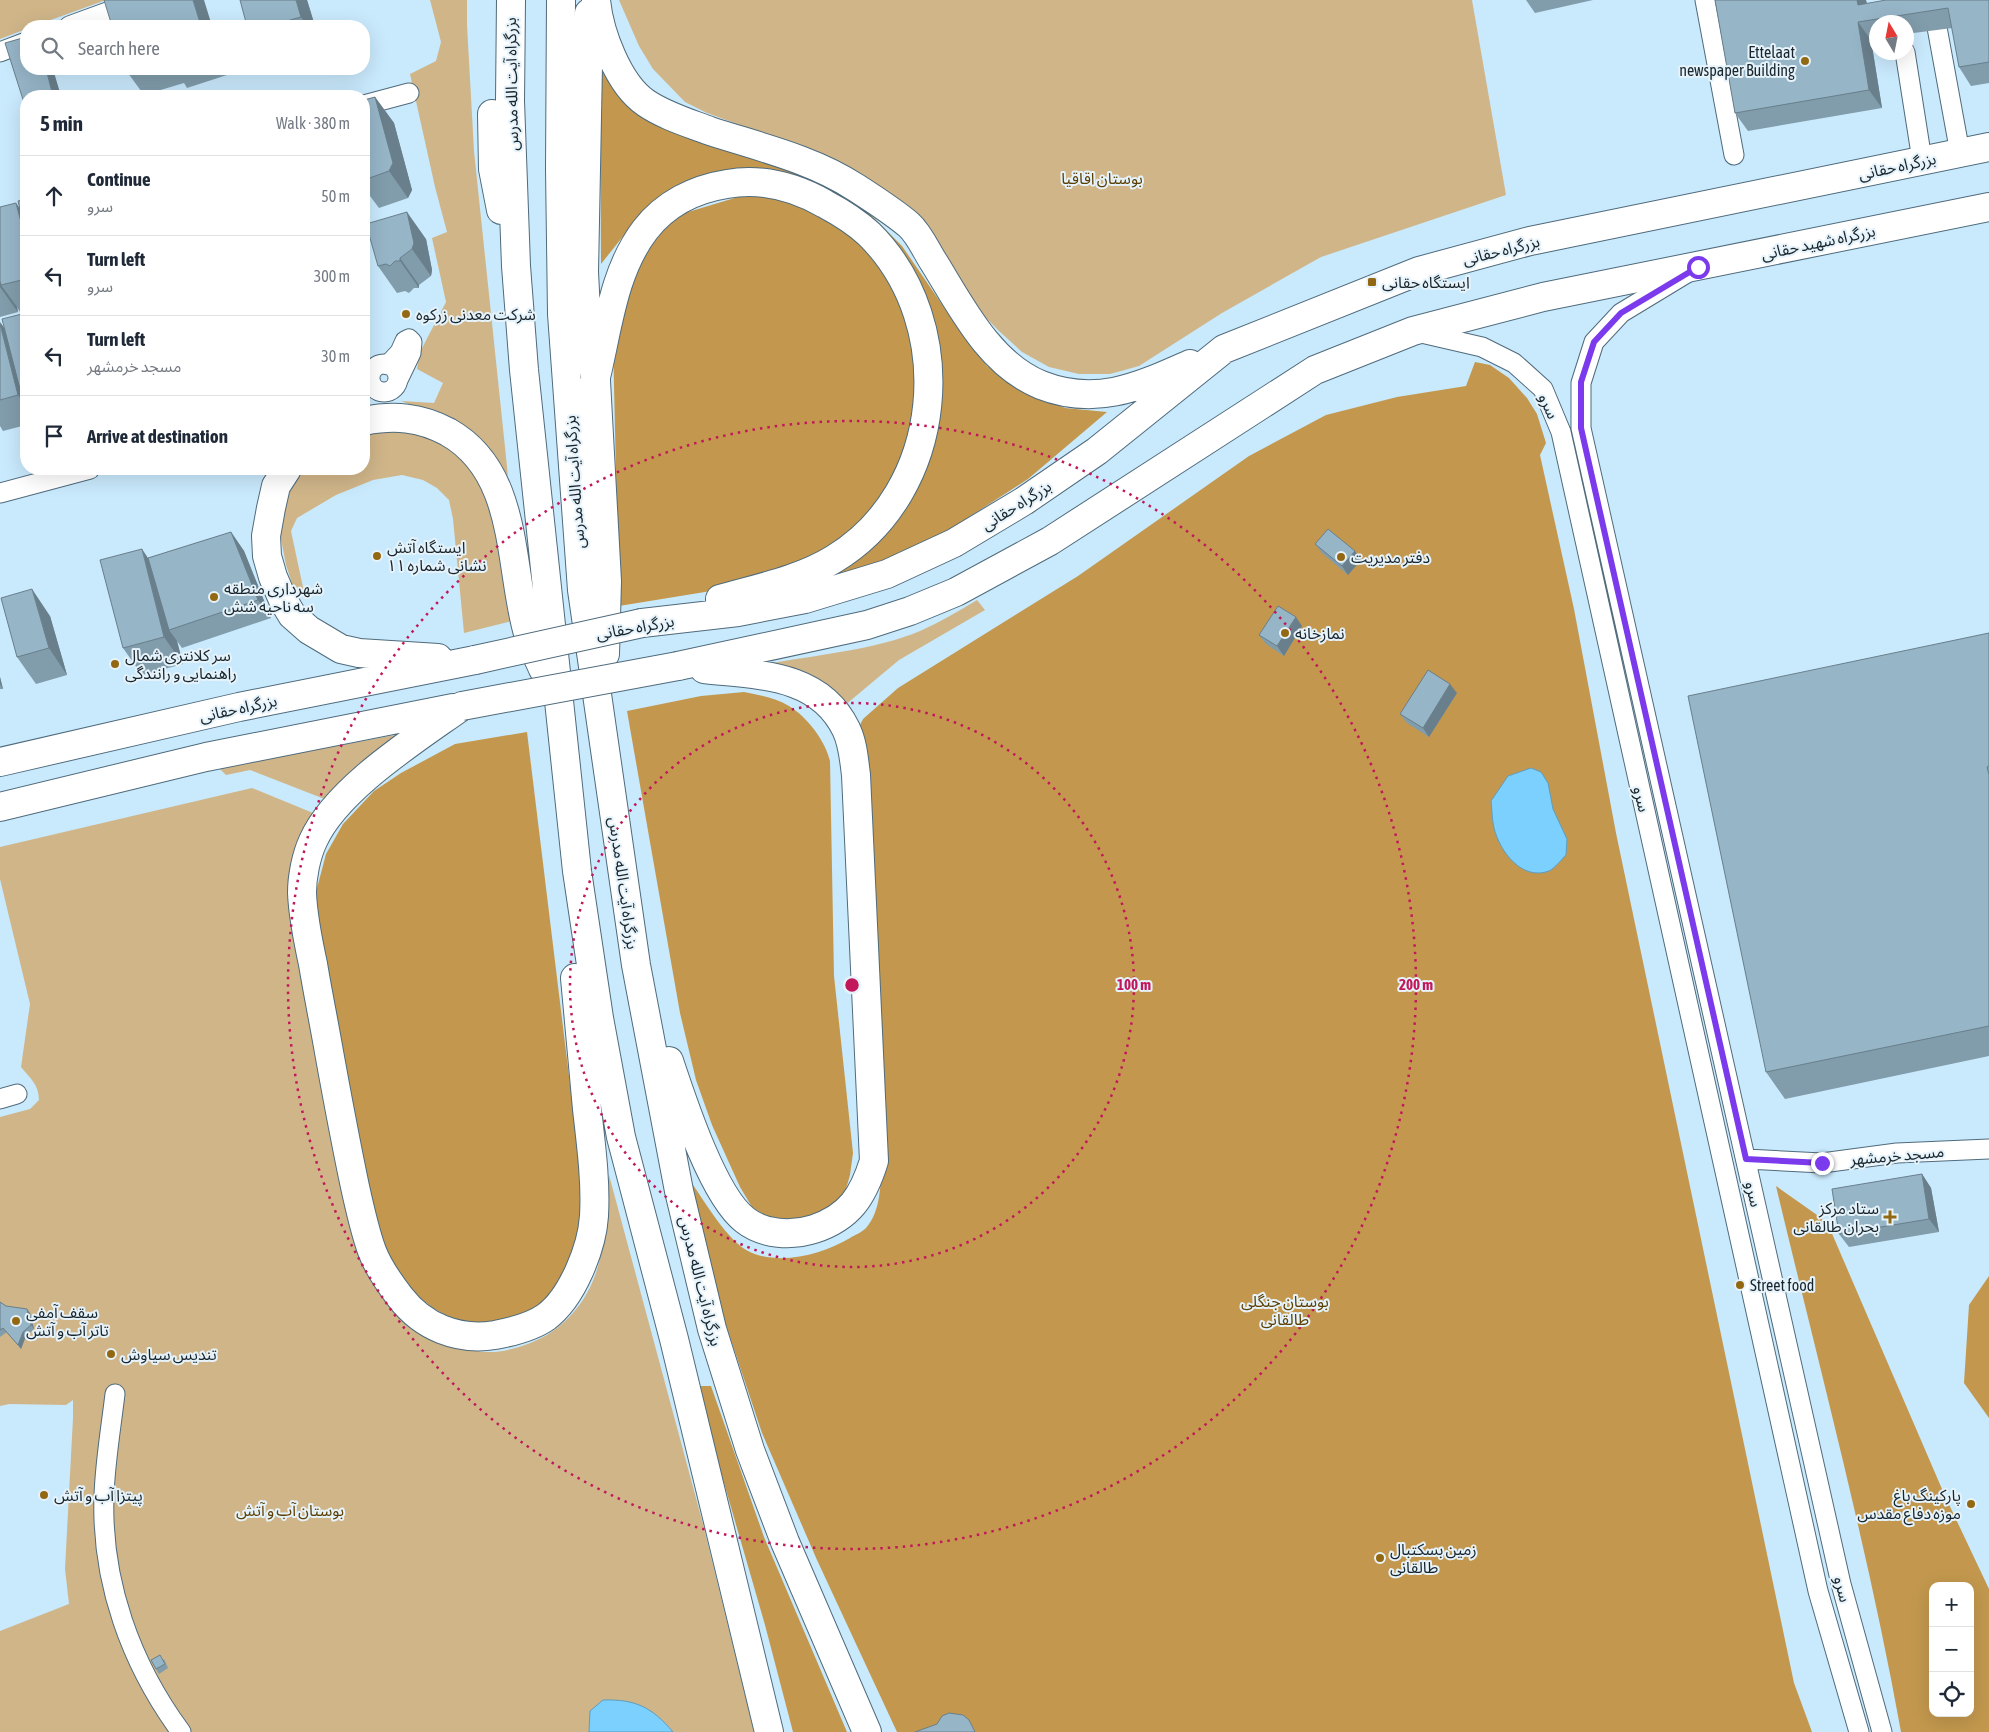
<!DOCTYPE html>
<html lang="en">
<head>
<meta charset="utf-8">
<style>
  body { margin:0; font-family:"Asap Condensed","Noto Sans Arabic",sans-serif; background:#f6f6f7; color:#1f2937 }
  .controls { position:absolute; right:15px; bottom:15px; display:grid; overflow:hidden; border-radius:10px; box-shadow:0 5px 20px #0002 }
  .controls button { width:45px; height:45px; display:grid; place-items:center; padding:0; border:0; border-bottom:1px solid #e0e1e3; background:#fff; color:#1f2937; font:25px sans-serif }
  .compass { position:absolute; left:1869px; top:15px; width:45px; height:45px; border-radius:50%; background:#fff; box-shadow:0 5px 20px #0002; rotate:350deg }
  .stop { position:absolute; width:15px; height:15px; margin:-11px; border:4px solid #7c3aed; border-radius:50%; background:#fff }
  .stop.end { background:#7c3aed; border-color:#fff; box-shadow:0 1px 5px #0008 }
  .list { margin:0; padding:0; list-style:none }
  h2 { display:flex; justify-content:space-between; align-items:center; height:65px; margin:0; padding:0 20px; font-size:21px }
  h2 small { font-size:16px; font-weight:400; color:#747a83 }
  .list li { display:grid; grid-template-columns:32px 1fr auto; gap:15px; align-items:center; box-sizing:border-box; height:80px; padding:0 20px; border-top:1px solid #e0e1e3 }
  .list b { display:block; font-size:19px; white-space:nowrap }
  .list p { margin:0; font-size:16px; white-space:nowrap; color:#747a83 }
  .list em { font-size:16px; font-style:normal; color:#747a83 }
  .icon { flex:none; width:28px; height:28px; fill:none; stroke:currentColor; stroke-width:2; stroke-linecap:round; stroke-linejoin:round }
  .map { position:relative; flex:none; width:1989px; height:1732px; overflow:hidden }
  .search { position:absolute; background:#fff; box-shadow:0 5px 20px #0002; left:20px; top:20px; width:350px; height:55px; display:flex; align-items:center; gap:12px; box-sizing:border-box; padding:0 18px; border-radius:20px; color:#747a83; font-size:19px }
  .panel { position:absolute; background:#fff; box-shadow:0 5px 20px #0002; left:20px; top:90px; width:350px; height:385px; border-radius:20px }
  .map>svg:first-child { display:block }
  .green { fill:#d0b589 }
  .forest { fill:#c3984e; fill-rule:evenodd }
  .water { fill:#7bd0fe; stroke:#5e9dbf }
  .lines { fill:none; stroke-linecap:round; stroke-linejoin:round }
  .minor-casing { stroke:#4f6b7c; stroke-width:21 }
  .highway-casing { stroke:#4f6b7c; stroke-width:30 }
  .minor { stroke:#fff; stroke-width:19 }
  .highway { stroke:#fff; stroke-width:28 }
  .highway-bridge-casing { stroke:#4f6b7c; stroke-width:30; stroke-linecap:butt }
  .highway-bridge { stroke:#fff; stroke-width:28 }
  .wall { fill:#819cab }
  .shaded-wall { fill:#697f8b }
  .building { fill:#96b5c7; stroke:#697f8b }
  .route { stroke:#7c3aed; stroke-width:6 }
  .ring { fill:none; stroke:#c2185b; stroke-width:2.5; stroke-dasharray:2.5 5 }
  .poi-dot { fill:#936812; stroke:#e6f3fb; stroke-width:2 }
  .labels { text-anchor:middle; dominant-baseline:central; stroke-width:4; stroke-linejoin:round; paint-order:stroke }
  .poi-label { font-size:16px; fill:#19252c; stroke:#e6f3fb; text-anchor:start }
  .street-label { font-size:16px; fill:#19252c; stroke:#e6f3fb }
  .park-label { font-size:16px; fill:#5c3f01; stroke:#e6f3fb }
  .centre { fill:#c2185b; stroke:#e6f3fb; stroke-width:2.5 }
  .ring-label { font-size:15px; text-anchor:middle; font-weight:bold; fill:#c2185b; stroke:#e6f3fb; stroke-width:4; stroke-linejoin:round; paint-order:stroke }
</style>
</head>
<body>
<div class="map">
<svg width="1989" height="1732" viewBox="0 0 1989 1732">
  <rect width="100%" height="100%" fill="#c9e9fc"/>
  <path class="green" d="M 0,0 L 106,0 L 34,26 L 26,26 L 26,29 L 0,39 Z
    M 430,0 L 467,0 L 467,25 L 474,151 L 508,476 L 474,437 L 449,420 L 401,401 L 434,403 L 443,383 L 417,369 L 420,352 L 446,302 L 432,238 L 447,232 L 435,187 L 410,74 L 436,61 L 441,42 Z
    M 619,0 L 1472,0 L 1506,195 L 1321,257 L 1222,313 L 1139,366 L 1110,374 L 1079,374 L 1049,367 L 1022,352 L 999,331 L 967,299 L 880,187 L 852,169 L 828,157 L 707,113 L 685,102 L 653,69 L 639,46 Z
    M 364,430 L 423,432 L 464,456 L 485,482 L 516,620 L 464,633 L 453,519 L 449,500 L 437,488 L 423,480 L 402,475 L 373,480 L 336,495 L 297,518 L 291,531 L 304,592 L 296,595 L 286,565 L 279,528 L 290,480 L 299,469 L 364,469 Z
    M 977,600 L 985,610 L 899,660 L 844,706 L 755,666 C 806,656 873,651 920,631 C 940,622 959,611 977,600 Z
    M 411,732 L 327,800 L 250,770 L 226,775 L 219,768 Z
    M 252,788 L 318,815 L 290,884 L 293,936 L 340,1180 L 447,1344 C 459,1346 472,1351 485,1352 C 505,1353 529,1345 547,1335 C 605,1298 606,1237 609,1175 L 703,1524 L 754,1732 L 0,1732 L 0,1631 L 69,1604 L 65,1569 L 73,1418 L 73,1400 L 66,1405 L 9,1404 L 0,1406 L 0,1117 L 30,1109 L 39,1100 C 39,1085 30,1078 21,1067 L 30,1004 L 0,879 L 0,847 Z"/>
  <path class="forest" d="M 600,60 L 611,77 L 839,190 L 872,216 L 902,246 L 967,341 L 987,366 L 1026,392 L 1065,408 L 1107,412 L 1028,479 L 952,528 L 907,554 L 811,586 L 911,487 L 917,292 L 786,179 L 636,220 L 601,264 Z
    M 748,194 L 784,196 L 848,231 L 871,255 L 891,282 L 919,348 L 918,425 L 883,505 L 830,552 L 711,591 L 619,606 L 613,341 L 626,280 L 648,242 L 665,226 L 688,212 Z
    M 1475,362 L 1490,365 L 1509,378 L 1527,398 L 1537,414 L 1546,443 L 1540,455 L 1574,609 L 1616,833 L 1794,1683 L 1812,1732 L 897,1732 L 817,1560 L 762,1433 L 718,1301 L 691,1182 C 705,1202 728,1242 750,1252 C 781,1266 823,1254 850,1238 C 855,1235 862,1232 866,1228 C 881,1211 880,1186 882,1166 L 859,727 L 863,719 L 898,688 L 1078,576 L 1249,456 L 1326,415 L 1397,397 L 1466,386 Z
    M 744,692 C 759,695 775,698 789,706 C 807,717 825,740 830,761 L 834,976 L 853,1153 L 850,1175 L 846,1189 L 837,1201 L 817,1217 L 776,1222 L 752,1207 L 740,1187 L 712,1125 L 696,1080 L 680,1013 L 627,711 L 701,696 Z
    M 527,732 L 583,1191 L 581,1237 L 551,1305 L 485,1327 L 459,1322 L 433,1308 L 413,1292 L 395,1272 L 379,1237 L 320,940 L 316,892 L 326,854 L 343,824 L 374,791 L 401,773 L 455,744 Z
    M 1776,1186 L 1827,1222 L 1945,1496 L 1989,1589 L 1989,1732 L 1901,1732 C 1868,1548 1819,1367 1776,1186 ZM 1933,1586 L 1970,1586 L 1970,1713 L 1933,1713 Z
    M 1989,1276 L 1989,1418 L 1964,1383 L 1969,1305 Z
    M 696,1386 L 711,1386 L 764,1537 L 847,1732 L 793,1732 L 765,1625 Z"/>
  <path class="water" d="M 1531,768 L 1541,772 L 1548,783 L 1553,809 L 1567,839 L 1566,855 C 1561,860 1555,868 1549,871 C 1522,881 1500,852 1494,828 C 1492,820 1492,810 1491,801 L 1508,776 Z
    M 603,1700 C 635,1699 652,1707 673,1732 L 589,1732 L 590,1711 Z"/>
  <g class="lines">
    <defs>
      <path id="minor" d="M 1705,0 L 1734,155
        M 1932,0 L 1960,153
        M 69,26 L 140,0
        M 0,52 L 26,42
        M 1905,52 L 1922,160
        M 364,105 L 409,93
        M 1687,273 L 1621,313 L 1594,342 L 1581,383 L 1581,428 L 1841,1584 L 1882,1732
        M 1417,332 L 1482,347 L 1514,363 L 1543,389 L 1561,432 L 1818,1591 L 1859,1732
        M370 378a14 14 0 1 1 28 0a14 14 0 1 1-28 0Z
        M 388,365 L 400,352 L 405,341 L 409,339 L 412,342 L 411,353 L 398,380
        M 0,493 L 90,469
        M 0,1099 L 17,1094
        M 1746,1159 L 1822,1163 L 1897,1153 L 1989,1149
        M 115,1394 C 111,1428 105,1462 104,1496 C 101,1582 131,1664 181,1732"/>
      <path id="highway" d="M 511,0 L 510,101 L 516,266 L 524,370 L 577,871 L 599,1018 L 621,1137 L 674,1339 L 769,1732
        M 561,0 L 560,169 L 562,314 L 582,590 L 636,965 L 679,1191 L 712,1329 L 750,1450 L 785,1542 L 867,1732
        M 596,0 C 599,32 618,84 646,103 C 665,116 689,123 710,131 C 759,147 812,159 855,187 C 872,198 894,212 909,225 C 919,234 926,250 933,261 C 961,306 989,364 1041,385 C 1097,407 1140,386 1190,364
        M 589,13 L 584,272 L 587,331 L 596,381 L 607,581 L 605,654
        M 492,114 L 493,169 L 501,210
        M 364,421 C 394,415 420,417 448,432 C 517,471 509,559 526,626 C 529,641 537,655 543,669
        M 574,436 C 581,417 591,397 596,377 C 608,328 613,272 645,230 C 665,204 695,189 727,184 C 761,178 795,187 825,204 C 840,212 856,222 869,234 C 960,324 945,492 834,559 C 800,580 758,588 720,599
        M 287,469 L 276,486 L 271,508 L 266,536 L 267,556 L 273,577 L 283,600 L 292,615 L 309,630 L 341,649 L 359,653 L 438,658
        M 642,623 L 738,612 L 805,599 L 887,574 L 954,543 L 1024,501 L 1097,451 L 1224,349 L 1419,271 L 1530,241 L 1989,147
        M 678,666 L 867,625 L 910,611 L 956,592 L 1050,541 L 1315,370 L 1413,331 L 1543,297 L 1989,207
        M 462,706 C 416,739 336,789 313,841 C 306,856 302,877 302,893 C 303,917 308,941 313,964 C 318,994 324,1023 329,1052 C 337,1096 345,1139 354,1182 C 359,1205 364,1229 372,1251 C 378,1267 390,1284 400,1297 C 423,1327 458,1341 495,1335 C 511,1332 532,1327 546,1317 C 572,1298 592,1248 594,1216 C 596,1181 591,1145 587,1109 C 583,1065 579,1022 575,978
        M 0,762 L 239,707 L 475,660
        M 0,807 L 206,757 L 453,708
        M 669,1061 C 682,1100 713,1196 745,1220 C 764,1235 792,1236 814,1229 C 850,1217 863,1196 874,1161 L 856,775 C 854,760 853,743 846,729 C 819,673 757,675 704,669"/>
    </defs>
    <use href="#minor" class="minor-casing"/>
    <use href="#highway" class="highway-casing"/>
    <use href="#minor" class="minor"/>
    <use href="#highway" class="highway"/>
    <defs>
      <path id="highway-bridge" d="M 475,660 L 642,623
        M 462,706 L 678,666"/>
    </defs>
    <use href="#highway-bridge" class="highway-bridge-casing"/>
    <use href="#highway-bridge" class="highway-bridge"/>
  </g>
  <path class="wall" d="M 307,0 L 315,26 L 247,26 Z
    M 1526,0 L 1593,0 L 1535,13 Z
    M 1715,0 L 1866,0 L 1867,4 L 1989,0 L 1989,83 L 1971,86 L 1959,67 L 1952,28 L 1906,34 L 1906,22 L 1876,22 L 1876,39 L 1871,40 L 1882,108 L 1748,131 L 1735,113 Z
    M 125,69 L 225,69 L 227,75 L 187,88 L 184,83 L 144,95 Z
    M 375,97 L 394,123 L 412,190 L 408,198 L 379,208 L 364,188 L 364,100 Z
    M 26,199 L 26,311 L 20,312 L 17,307 L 18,312 L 0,317 L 0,207 L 20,208 Z
    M 426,239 L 432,270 L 431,276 L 419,285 L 419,288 L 414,288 L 409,293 L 405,291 L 397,293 L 378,266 Z
    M 26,313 L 26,425 L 3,431 L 0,426 L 0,322 L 4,328 Z
    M 231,532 L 244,551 L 271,618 L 182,648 L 177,641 L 183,664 L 142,675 L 123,648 L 148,558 Z
    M 1315,544 L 1355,551 L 1361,560 L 1348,575 L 1322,553 Z
    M 50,616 L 67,675 L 36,684 L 17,657 Z
    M 1302,626 L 1284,656 L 1266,644 L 1259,635 Z
    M 1989,633 L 1989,1056 L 1785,1099 L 1766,1072 Z
    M 0,677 L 3,689 L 0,689 Z
    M 1457,693 L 1429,737 L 1407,723 L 1400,714 Z
    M 1922,1174 L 1931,1188 L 1939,1232 L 1849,1247 L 1839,1234 Z
    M 0,1302 L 6,1306 L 30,1313 L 34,1329 L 26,1336 L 21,1349 L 7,1332 L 0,1337 Z
    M 164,1659 L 168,1668 L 159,1674 L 156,1669 Z"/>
  <path class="shaded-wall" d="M 193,0 L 204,0 L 212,26 L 201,26 Z
    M 296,0 L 307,0 L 315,26 L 308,26 L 301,17 Z
    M 1857,0 L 1866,0 L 1870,20 L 1858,5 Z
    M 1858,22 L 1871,40 L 1882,108 L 1869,90 Z
    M 46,69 L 53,69 L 61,96 L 53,96 Z
    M 375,97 L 394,123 L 412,190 L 408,198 L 389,171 Z
    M 16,203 L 26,217 L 26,241 Z
    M 407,212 L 426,239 L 432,270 L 431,276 L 412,249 Z
    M 0,243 L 1,285 L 17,307 L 18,312 L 0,287 Z
    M 400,258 L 419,285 L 419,288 L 400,261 Z
    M 0,322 L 18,348 L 21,393 L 26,401 L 26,407 L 18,395 Z
    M 231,532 L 244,551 L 271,618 L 258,600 Z
    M 142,549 L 160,576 L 169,630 L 177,641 L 183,664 L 164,637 Z
    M 1355,551 L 1361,560 L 1348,575 L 1342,566 Z
    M 32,589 L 50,616 L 67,675 L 49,648 Z
    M 1296,617 L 1302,626 L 1284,656 L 1277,646 Z
    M 0,677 L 3,689 L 0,684 Z
    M 1450,684 L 1457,693 L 1429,737 L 1423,728 Z
    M 1922,1174 L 1931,1188 L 1939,1232 L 1929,1219 Z
    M 27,1309 L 30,1313 L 34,1329 L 31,1325 Z
    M 23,1332 L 26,1336 L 21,1349 L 18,1345 Z"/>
  <path class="building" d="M 104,0 L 193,0 L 201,26 L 112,26 Z
    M 240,0 L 296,0 L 301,17 L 269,26 L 247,26 Z
    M 1715,0 L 1857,0 L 1858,5 L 1886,0 L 1989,0 L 1989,62 L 1959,67 L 1948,8 L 1858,22 L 1869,90 L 1735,113 Z
    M 26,37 L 26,69 L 46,69 L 53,96 L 26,96 L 26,109 L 5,43 Z
    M 375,97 L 393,163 L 389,171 L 364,180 L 364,100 Z
    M 26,199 L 26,233 L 18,201 Z
    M 16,203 L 26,241 L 26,279 L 1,285 L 0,281 L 0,207 Z
    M 407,212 L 414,243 L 412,249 L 400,258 L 400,261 L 395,261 L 390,266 L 386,264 L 378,266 L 366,224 Z
    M 26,313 L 26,392 L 21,393 L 2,319 Z
    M 0,324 L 18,395 L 0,400 Z
    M 1328,529 L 1355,551 L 1342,566 L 1315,544 Z
    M 231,532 L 258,600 L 169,630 L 148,558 Z
    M 142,549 L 164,637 L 123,648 L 100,560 Z
    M 32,589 L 49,648 L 17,657 L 1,598 Z
    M 1278,606 L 1296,617 L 1277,646 L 1259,635 Z
    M 1989,633 L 1989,766 L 1987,767 L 1989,775 L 1989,1026 L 1766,1072 L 1688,696 Z
    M 1428,670 L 1450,684 L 1423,728 L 1400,714 Z
    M 1922,1174 L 1929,1219 L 1839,1234 L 1832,1189 Z
    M 0,1302 L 6,1306 L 27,1309 L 31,1325 L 23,1332 L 18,1345 L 3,1328 L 0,1330 Z
    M 160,1655 L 165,1664 L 156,1669 L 151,1660 Z
    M 949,1713 L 963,1715 L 969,1720 L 975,1732 L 915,1732 L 937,1724 L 942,1716 Z"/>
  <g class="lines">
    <path class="route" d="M 1698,267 L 1621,313 L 1594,342 L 1581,382 L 1581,428 L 1746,1159 L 1822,1163"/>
  </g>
  <g class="ring">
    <circle cx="852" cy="985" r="282"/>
    <circle cx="852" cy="985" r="564"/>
  </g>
  <g class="poi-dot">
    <circle cx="1805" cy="61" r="5"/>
    <rect x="1367" y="277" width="10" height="10" rx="2.5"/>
    <circle cx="406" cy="314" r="5"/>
    <circle cx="377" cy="556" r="5"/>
    <circle cx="1341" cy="557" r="5"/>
    <circle cx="214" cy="597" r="5"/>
    <circle cx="1285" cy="633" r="5"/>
    <circle cx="115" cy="664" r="5"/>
    <path d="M1887.5 1209.5h5v5h5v5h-5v5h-5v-5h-5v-5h5z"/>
    <circle cx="1740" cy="1285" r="5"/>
    <circle cx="16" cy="1321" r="5"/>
    <circle cx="111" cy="1354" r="5"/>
    <circle cx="44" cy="1495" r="5"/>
    <circle cx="1971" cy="1504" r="5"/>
    <circle cx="1380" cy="1558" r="5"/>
  </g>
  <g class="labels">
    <g class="poi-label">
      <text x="1795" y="52" text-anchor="end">Ettelaat<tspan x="1795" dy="18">newspaper Building</tspan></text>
      <text x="1382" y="282">ایستگاه حقانی</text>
      <text x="416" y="314">شرکت معدنی زرکوه</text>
      <text x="387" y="547">ایستگاه آتش<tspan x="387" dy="18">نشانی شماره ۱۱</tspan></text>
      <text x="1351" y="557">دفتر مدیریت</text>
      <text x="224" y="588">شهرداری منطقه<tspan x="224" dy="18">سه ناحیه شش</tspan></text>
      <text x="1295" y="633">نمازخانه</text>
      <text x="125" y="655">سر کلانتری شمال<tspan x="125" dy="18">راهنمایی و رانندگی</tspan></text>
      <text x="1879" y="1208" text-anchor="end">ستاد مرکز<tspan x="1879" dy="18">بحران طالقانی</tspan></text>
      <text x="1750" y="1285">Street food</text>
      <text x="26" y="1312">سقف آمفی<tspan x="26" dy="18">تاتر آب و آتش</tspan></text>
      <text x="121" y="1354">تندیس سیاوش</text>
      <text x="54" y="1495">پیتزا آب و آتش</text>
      <text x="1961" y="1495" text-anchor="end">پارکینگ باغ<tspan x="1961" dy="18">موزه دفاع مقدس</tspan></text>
      <text x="1390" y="1549">زمین بسکتبال<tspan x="1390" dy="18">طالقانی</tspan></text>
    </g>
    <g class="street-label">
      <text transform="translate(511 84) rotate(-91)">بزرگراه آیت الله مدرس</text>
      <text transform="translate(1897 166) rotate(-12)">بزرگراه حقانی</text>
      <text transform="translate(1818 242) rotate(-12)">بزرگراه شهید حقانی</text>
      <text transform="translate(1501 250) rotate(-14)">بزرگراه حقانی</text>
      <text transform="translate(1549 406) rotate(66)">سرو</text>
      <text transform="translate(574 482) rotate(-94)">بزرگراه آیت الله مدرس</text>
      <text transform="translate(1016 505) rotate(-32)">بزرگراه حقانی</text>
      <text transform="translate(635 627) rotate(-10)">بزرگراه حقانی</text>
      <text transform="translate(238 708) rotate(-12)">بزرگراه حقانی</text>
      <text transform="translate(1642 799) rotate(77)">سرو</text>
      <text transform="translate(624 883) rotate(82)">بزرگراه آیت الله مدرس</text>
      <text transform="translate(1897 1155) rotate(-5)">مسجد خرمشهر</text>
      <text transform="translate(1754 1194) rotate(77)">سرو</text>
      <text transform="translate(701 1281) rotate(76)">بزرگراه آیت الله مدرس</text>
      <text transform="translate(1843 1589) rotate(76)">سرو</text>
    </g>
    <g class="park-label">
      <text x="1102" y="178">بوستان اقاقیا</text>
      <text x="1285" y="1301">بوستان جنگلی<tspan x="1285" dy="18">طالقانی</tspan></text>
      <text x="290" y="1510">بوستان آب و آتش</text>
    </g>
  </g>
  <circle cx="852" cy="985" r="8" class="centre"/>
  <g class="ring-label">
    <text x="1134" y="990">100 m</text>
    <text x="1416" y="990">200 m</text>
  </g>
</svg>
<div class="controls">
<button>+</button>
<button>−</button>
<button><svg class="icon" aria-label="locate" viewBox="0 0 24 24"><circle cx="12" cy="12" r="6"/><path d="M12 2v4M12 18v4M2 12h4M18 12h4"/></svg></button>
</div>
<svg class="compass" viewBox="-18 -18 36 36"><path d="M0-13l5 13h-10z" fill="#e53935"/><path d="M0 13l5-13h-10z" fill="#747a83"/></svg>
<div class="stop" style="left:1698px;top:267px"></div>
<div class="stop end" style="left:1822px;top:1163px"></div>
<div class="search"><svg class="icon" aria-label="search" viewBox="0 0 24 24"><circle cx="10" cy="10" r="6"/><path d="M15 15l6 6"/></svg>Search here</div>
<section class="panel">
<h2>5 min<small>Walk · 380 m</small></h2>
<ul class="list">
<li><svg class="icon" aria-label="ahead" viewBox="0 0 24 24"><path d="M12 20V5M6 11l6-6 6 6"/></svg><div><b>Continue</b><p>سرو</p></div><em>50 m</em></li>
<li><svg class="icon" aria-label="left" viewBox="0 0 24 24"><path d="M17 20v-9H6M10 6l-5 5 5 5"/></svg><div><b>Turn left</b><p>سرو</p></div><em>300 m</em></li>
<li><svg class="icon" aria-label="left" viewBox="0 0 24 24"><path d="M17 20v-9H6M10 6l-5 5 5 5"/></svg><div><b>Turn left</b><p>مسجد خرمشهر</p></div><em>30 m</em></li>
<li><svg class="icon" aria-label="arrive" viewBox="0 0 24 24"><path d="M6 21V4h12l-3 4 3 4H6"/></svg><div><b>Arrive at destination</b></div></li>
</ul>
</section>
</div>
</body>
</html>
